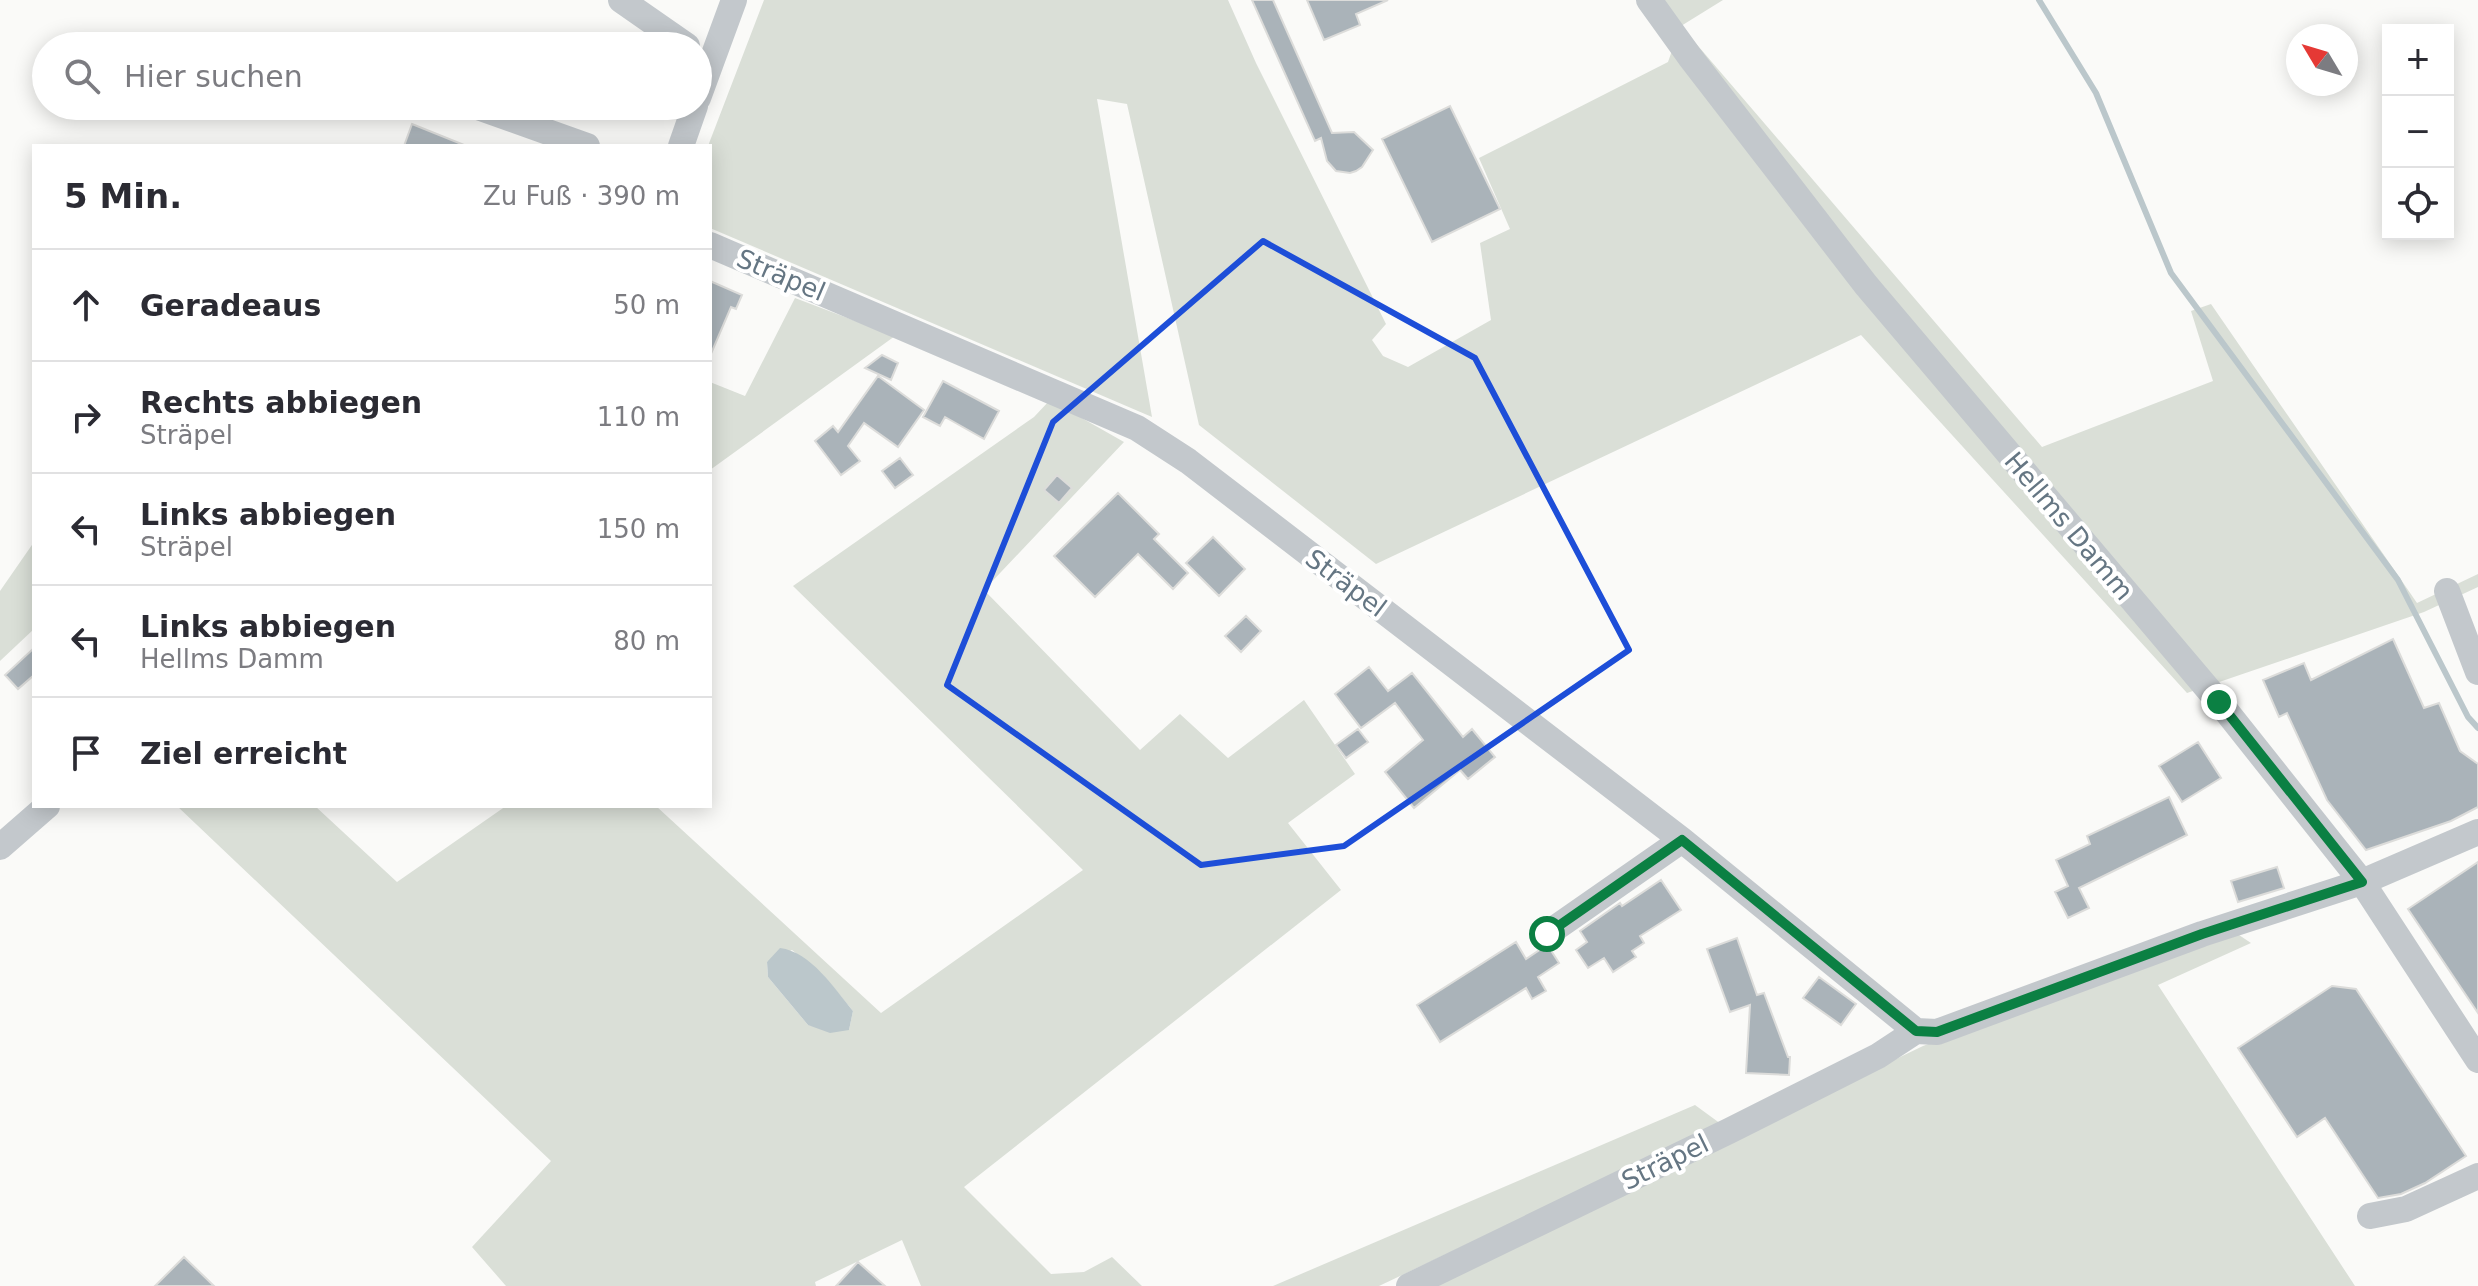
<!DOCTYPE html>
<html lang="de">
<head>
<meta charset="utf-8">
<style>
  body { margin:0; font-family:"DejaVu Sans",sans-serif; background:#f7f7f7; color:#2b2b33 }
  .controls { position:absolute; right:24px; top:24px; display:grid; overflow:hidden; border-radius:0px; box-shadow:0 4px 20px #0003 }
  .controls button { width:72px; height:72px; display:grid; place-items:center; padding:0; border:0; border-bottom:2px solid #e1e1e2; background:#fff; color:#2b2b33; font:40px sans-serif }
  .compass { position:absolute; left:2286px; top:24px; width:72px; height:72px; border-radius:50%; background:#fff; box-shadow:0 4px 20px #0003; rotate:308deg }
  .stop { position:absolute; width:24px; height:24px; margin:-18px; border:6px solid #0b8043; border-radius:50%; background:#fff }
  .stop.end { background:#0b8043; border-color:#fff; box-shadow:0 2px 8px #0008 }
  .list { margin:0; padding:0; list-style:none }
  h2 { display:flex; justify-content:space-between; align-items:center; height:104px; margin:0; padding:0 32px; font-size:34px }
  h2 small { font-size:26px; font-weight:400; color:#7c7c81 }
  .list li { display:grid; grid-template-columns:52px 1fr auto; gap:24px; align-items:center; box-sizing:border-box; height:112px; padding:0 32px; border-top:2px solid #e1e1e2 }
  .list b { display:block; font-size:30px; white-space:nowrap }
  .list p { margin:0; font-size:26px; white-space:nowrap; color:#7c7c81 }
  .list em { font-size:26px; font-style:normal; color:#7c7c81 }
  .icon { flex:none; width:44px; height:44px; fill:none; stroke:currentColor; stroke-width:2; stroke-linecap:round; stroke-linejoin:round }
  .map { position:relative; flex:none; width:2478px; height:1286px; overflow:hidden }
  .search { position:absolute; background:#fff; box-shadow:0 4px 20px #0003; left:32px; top:32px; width:680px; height:88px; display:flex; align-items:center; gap:20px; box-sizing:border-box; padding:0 28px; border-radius:44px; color:#7c7c81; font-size:30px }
  .panel { position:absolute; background:#fff; box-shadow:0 4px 20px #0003; left:32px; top:144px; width:680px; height:664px; border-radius:0px }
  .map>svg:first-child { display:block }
  .green { fill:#dadfd7; fill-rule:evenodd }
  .water { fill:#bbc7cb }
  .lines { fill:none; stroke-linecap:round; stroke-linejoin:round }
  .stream { stroke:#bbc7cb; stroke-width:6 }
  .building { fill:#aab3b9; stroke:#dcdcda; stroke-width:2 }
  .minor { stroke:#c3c8cc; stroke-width:26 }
  .route { stroke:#0b8043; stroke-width:10 }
  .marked { fill:none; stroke:#1d4ed8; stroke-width:6; stroke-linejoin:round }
  .labels { text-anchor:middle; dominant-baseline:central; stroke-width:8; stroke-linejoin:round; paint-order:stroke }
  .street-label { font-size:26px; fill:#657683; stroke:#fff }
</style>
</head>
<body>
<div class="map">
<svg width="2478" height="1286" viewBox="0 0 2478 1286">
  <rect width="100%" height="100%" fill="#fafaf8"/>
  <path class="green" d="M 764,0 L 1228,0 L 1256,63 L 1386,324 L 1372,340 L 1383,356 L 1408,367 L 1491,320 L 1480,243 L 1510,229 L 1479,158 L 1668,62 L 1681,25 L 1663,0 L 1723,0 L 1681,26 L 2042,447 L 2213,381 L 2191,311 L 2211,304 L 2417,603 L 2478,574 L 2478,587 L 2424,612 L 2187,693 L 1861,335 L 1376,564 L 1199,425 L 1127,104 L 1097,99 L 1152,417 L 710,228 L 710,146 L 708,146 Z
    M 795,298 L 895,336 L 710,470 L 710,382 L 745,396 Z
    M 1050,400 L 1124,442 L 984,590 L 1140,750 L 1180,714 L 1228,758 L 1304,700 L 1355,774 L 1288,823 L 1341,890 L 964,1187 L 1051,1274 L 1084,1272 L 1112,1257 L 1142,1286 L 921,1286 L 902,1240 L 815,1282 L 816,1286 L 506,1286 L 472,1247 L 551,1161 L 177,806 L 315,806 L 397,882 L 506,806 L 656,806 L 881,1013 L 1083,870 L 793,586 L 1034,417 ZM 792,950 L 824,976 L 853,1011 L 849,1030 L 808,1025 L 768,977 L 767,962 Z
    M 34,542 L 34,629 L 0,661 L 0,591 Z
    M 2230,929 L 2251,943 L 2158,985 L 2355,1286 L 1424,1286 L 1923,1046 Z
    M 1695,1105 L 1721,1124 L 1379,1286 L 1273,1286 Z"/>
  <path class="water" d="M 780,948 C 811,952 834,988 853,1011 L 849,1030 L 830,1033 L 808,1025 L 768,977 L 767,962 Z"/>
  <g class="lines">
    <path class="stream" d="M 2039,0 L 2096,93 L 2171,273 L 2398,580 L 2468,717 L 2478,728"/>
  </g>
  <path class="building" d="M 1252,0 L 1273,0 L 1332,133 L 1354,132 L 1373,150 L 1362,167 L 1356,171 L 1350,173 L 1336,171 L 1327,161 L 1321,138 L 1315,141 Z
    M 1307,0 L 1388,0 L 1356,14 L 1360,25 L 1324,40 Z
    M 1450,106 L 1500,209 L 1432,242 L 1382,139 Z
    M 412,124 L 464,145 L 464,146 L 404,146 Z
    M 710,281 L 742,295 L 736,309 L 731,307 L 710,356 Z
    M 882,355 L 898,363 L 891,380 L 865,368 Z
    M 878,376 L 924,410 L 898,447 L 864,423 L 848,446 L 860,461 L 841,475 L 815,441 L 833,426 L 838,432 Z
    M 943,381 L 999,411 L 984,439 L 945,417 L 940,426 L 923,417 Z
    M 900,458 L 913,475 L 895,488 L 882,471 Z
    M 1057,475 L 1072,488 L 1059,503 L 1044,490 Z
    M 1118,493 L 1159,534 L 1154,539 L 1188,573 L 1173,589 L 1138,554 L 1095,597 L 1054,556 Z
    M 1213,537 L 1245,569 L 1219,596 L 1186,563 Z
    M 1246,616 L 1261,631 L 1241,652 L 1225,636 Z
    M 2393,639 L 2424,708 L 2439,703 L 2460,751 L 2478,764 L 2478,807 L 2451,821 L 2366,850 L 2327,800 L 2287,713 L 2279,717 L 2263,680 L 2304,663 L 2311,680 Z
    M 34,648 L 34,675 L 18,689 L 5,675 Z
    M 1369,667 L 1388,691 L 1412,673 L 1463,737 L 1472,729 L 1495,757 L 1468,779 L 1460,770 L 1414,808 L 1385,772 L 1423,740 L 1395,703 L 1361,728 L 1335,694 Z
    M 1358,729 L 1368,742 L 1346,758 L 1336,745 Z
    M 2198,742 L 2221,778 L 2182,802 L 2159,766 Z
    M 2169,797 L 2187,835 L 2079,888 L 2089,908 L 2068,918 L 2055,892 L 2068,886 L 2056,860 L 2090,844 L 2087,836 Z
    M 2478,862 L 2478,1013 L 2408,909 Z
    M 2277,867 L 2284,888 L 2238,902 L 2231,881 Z
    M 1661,880 L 1681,910 L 1640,936 L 1644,943 L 1632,951 L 1636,957 L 1613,972 L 1604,958 L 1588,968 L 1576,950 L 1587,942 L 1580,931 L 1620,903 L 1622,906 Z
    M 1737,938 L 1757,995 L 1764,993 L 1788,1057 L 1790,1057 L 1789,1075 L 1746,1073 L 1750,1005 L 1730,1012 L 1707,949 Z
    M 1516,942 L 1526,959 L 1541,949 L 1550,949 L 1559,963 L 1538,977 L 1546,991 L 1532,999 L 1526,988 L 1440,1042 L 1417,1005 Z
    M 1819,977 L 1856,1004 L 1841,1025 L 1803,998 Z
    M 2332,986 L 2356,989 L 2466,1156 L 2425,1183 L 2401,1194 L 2378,1198 L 2325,1118 L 2297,1137 L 2238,1048 Z
    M 184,1257 L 214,1286 L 155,1286 Z
    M 858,1262 L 885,1286 L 836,1286 Z"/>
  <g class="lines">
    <path class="minor" d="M 621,0 L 687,46
      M 1649,0 L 1690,57 L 1866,285 L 2219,702 L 2362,882 L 2478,1060
      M 698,98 L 734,0
      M 475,106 L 587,146
      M 681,146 L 695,106
      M 710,245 L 1137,428 L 1188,461 L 1682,840 L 1916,1031
      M 2447,591 L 2478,672
      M 0,847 L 47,806
      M 1547,934 L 1682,840
      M 2370,1216 L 2406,1209 L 2478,1176
      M 1409,1286 L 1729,1131 L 1878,1056 L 1916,1031 L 1937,1032 L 2202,934 L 2362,882 L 2478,832"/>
  </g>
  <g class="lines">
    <path class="route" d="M 1547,934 L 1682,840 L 1916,1031 L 1937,1032 L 2202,934 L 2362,882 L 2219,702"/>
  </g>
  <path class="marked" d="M 1263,241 L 1475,358 L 1629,650 L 1344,846 L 1201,865 L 947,685 L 1053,422 Z"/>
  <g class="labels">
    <g class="street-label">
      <text transform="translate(781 275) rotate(23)">Sträpel</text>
      <text transform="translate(2069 526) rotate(50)">Hellms Damm</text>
      <text transform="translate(1346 583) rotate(37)">Sträpel</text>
      <text transform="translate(1665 1162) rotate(-26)">Sträpel</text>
    </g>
  </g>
</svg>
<div class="controls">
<button>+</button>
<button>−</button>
<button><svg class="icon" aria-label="locate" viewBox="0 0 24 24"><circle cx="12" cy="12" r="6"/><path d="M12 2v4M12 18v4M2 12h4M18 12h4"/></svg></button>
</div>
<svg class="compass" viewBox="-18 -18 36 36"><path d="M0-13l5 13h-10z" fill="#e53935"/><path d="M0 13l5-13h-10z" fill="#7c7c81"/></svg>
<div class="stop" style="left:1547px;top:934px"></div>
<div class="stop end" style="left:2219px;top:702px"></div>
<div class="search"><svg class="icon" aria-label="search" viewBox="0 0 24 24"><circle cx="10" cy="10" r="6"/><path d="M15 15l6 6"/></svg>Hier suchen</div>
<section class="panel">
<h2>5 Min.<small>Zu Fuß · 390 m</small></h2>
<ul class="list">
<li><svg class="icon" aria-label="ahead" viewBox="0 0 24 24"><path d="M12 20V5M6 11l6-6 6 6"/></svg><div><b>Geradeaus</b></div><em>50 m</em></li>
<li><svg class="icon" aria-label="right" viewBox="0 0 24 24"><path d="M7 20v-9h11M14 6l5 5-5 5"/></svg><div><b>Rechts abbiegen</b><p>Sträpel</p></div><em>110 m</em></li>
<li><svg class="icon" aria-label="left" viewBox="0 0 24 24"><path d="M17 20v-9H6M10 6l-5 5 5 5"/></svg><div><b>Links abbiegen</b><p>Sträpel</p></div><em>150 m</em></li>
<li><svg class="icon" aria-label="left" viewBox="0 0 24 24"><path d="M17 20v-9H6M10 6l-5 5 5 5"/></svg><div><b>Links abbiegen</b><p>Hellms Damm</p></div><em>80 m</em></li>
<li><svg class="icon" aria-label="arrive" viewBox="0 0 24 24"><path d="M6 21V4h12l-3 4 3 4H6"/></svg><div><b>Ziel erreicht</b></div></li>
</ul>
</section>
</div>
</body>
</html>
